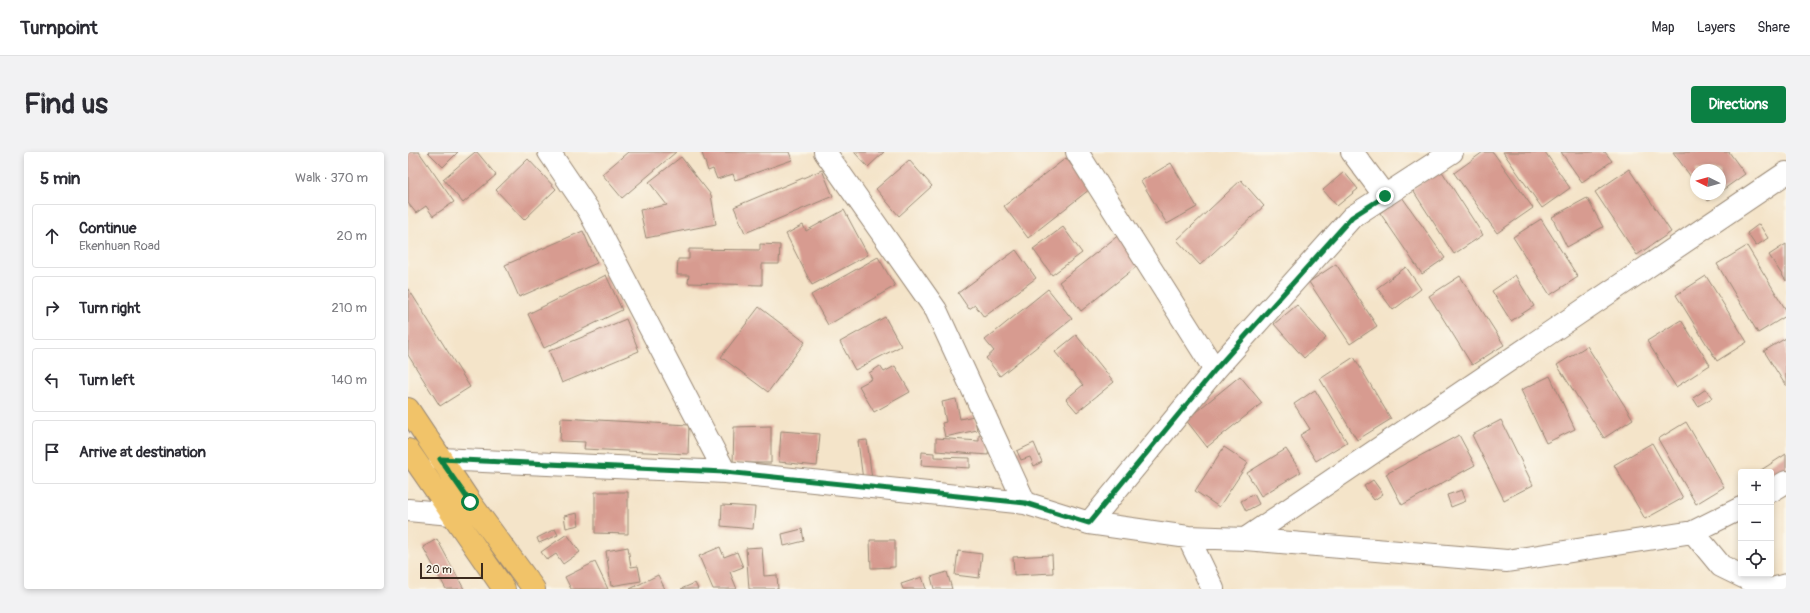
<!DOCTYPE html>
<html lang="en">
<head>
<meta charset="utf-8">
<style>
  body { margin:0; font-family:Pangolin,sans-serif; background:#f2f2f3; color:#2b2b33 }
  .controls { position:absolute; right:12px; bottom:12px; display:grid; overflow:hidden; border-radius:4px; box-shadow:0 2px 6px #0003 }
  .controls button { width:36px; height:36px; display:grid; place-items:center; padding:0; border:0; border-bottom:1px solid #e1e1e2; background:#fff; color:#2b2b33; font:20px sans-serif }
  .compass { position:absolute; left:1282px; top:12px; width:36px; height:36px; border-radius:50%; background:#fff; box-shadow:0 2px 6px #0003; rotate:275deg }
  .scale { position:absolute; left:12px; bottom:10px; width:63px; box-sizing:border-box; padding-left:4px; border:2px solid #3b2a1e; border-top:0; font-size:11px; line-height:14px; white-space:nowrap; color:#3b2a1e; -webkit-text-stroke:3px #fbf7ec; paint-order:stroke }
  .stop { position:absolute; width:12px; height:12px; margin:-9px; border:3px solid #0b8043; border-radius:50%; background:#fff }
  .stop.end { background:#0b8043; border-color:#fff; box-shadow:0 1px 4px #0008 }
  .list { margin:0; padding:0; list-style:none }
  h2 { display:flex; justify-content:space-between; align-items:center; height:52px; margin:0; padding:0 16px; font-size:17px }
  h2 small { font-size:13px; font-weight:400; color:#7c7c81 }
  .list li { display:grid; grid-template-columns:26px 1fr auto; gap:12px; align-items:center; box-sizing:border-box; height:64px; margin:0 8px 8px; padding:0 8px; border:1px solid #e1e1e2; border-radius:4px }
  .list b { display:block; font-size:15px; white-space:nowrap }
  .list p { margin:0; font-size:13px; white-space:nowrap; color:#7c7c81 }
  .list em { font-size:13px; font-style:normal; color:#7c7c81 }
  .icon { flex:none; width:22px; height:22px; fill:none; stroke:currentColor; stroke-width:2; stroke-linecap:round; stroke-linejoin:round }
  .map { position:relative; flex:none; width:1378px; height:437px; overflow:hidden; border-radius:4px }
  header { display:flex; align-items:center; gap:24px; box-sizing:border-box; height:56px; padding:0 20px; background:#fff; border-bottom:1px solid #e1e1e2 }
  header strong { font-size:19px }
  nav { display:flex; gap:22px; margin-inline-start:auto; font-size:14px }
  .intro { display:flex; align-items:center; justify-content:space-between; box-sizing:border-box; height:96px; padding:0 24px }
  h1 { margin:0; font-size:28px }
  .button { padding:10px 18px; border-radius:4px; background:#0b8043; color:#fff; font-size:14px; font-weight:700 }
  main { display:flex; gap:24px; padding:0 24px }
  aside { flex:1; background:#fff; border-radius:4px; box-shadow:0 2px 6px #0003 }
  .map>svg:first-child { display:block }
  .building { fill:#d79b90 }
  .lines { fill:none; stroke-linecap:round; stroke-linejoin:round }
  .minor-casing { stroke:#988774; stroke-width:24 }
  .major-casing { stroke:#988774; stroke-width:24 }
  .minor { stroke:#fff; stroke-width:22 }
  .major { stroke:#f1c369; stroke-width:22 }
  .route { stroke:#0b8043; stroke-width:5 }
</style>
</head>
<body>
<header>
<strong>Turnpoint</strong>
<nav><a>Map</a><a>Layers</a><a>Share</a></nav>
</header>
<div class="intro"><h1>Find us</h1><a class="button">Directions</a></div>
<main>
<aside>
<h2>5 min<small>Walk · 370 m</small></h2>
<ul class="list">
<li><svg class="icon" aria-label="ahead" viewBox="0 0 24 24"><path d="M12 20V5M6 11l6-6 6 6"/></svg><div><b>Continue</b><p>Ekenhuan Road</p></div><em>20 m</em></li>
<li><svg class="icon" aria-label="right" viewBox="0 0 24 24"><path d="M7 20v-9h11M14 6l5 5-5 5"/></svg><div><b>Turn right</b></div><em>210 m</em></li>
<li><svg class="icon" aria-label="left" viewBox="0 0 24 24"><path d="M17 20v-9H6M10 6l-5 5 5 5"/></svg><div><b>Turn left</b></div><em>140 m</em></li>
<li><svg class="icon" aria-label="arrive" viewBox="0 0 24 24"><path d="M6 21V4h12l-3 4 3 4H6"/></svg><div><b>Arrive at destination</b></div></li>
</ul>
</aside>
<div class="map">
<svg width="1378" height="437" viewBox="0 0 1378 437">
  <rect width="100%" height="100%" fill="#fbf7ec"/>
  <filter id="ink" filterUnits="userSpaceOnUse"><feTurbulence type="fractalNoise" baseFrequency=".025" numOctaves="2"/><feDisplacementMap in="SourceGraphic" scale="8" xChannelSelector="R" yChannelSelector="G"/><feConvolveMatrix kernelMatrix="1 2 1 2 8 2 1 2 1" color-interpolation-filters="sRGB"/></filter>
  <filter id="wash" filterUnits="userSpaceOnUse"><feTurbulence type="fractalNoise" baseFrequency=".012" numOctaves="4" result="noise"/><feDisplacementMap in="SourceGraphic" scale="16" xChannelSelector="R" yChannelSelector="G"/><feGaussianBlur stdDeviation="0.9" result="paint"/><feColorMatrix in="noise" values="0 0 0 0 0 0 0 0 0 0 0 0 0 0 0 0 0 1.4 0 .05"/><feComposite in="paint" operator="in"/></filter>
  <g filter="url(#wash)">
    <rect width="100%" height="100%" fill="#f4e4c9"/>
    <g id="blocks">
      <path class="building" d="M 0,0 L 11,0 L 46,50 L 25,64 L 18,54 L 8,61 L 0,51 Z
        M 20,0 L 50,0 L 35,15 Z
        M 67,0 L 69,0 L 88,23 L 55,51 L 35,27 Z
        M 220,0 L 268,0 L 214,46 L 194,22 Z
        M 296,0 L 381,0 L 384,8 L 327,28 L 325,22 L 309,27 L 305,17 L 300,19 L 294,1 Z
        M 446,0 L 476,0 L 460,15 Z
        M 1075,0 L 1085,0 L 1125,56 L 1089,81 L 1046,21 Z
        M 1095,0 L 1137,0 L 1162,36 L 1134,56 Z
        M 1153,0 L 1197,0 L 1204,9 L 1174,30 Z
        M 1265,0 L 1321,0 L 1337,22 L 1312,40 L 1312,18 L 1288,18 L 1288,32 Z
        M 273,5 L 303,43 L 308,72 L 238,86 L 232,58 L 259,53 L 241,30 Z
        M 658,6 L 682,37 L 620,86 L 596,54 Z
        M 120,7 L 148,37 L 116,68 L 88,38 Z
        M 501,8 L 524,34 L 491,64 L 468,37 Z
        M 763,11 L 789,55 L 759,72 L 733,29 Z
        M 1221,17 L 1263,80 L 1229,103 L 1187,40 Z
        M 414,18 L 425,44 L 337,81 L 326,55 Z
        M 1033,18 L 1075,83 L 1046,102 L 1004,37 Z
        M 936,20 L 950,37 L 929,54 L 915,38 Z
        M 833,28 L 856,54 L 792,113 L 769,88 Z
        M 1295,42 L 1310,42 L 1300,49 Z
        M 994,45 L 1037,106 L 1014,122 L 972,61 Z
        M 1179,46 L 1195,75 L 1159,95 L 1144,65 Z
        M 436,58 L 460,103 L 404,133 L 378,82 L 395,73 L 398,79 Z
        M 1133,67 L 1170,125 L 1142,143 L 1105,85 Z
        M 1351,72 L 1360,86 L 1348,94 L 1339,81 Z
        M 655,75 L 674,101 L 644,123 L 625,97 Z
        M 175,79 L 189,111 L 111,145 L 97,113 Z
        M 712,82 L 734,110 L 673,159 L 651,130 Z
        M 352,92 L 372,93 L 371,112 L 354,112 L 354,133 L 280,131 L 281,123 L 269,123 L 270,107 L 281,107 L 281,97 L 352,98 Z
        M 1378,92 L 1378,129 L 1361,103 Z
        M 1339,94 L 1378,158 L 1378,164 L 1350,181 L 1309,112 Z
        M 608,98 L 628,126 L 576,165 L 567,153 L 561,157 L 550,141 Z
        M 470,105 L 487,134 L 420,173 L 403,143 Z
        M 928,112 L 969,174 L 942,192 L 901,130 Z
        M 998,115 L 1013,137 L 985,158 L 969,136 Z
        M 198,123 L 214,158 L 136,196 L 120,162 Z
        M 1107,123 L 1126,154 L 1103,169 L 1084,139 Z
        M 1052,124 L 1096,193 L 1064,213 L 1021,144 Z
        M 1298,124 L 1339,190 L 1309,209 L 1268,143 Z
        M 0,136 L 62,235 L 32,254 L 0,203 Z
        M 640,137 L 664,167 L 592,224 L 578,206 L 586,199 L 577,188 Z
        M 889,153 L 918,186 L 896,206 L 866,172 Z
        M 351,155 L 397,190 L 360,240 L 313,205 Z
        M 477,165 L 493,194 L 447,218 L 432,190 Z
        M 218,167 L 231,199 L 154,231 L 141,199 Z
        M 1273,168 L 1302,213 L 1268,235 L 1239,189 Z
        M 668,183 L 706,230 L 669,260 L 658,247 L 675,233 L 647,200 Z
        M 1378,186 L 1378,234 L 1356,199 Z
        M 1179,194 L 1225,267 L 1196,286 L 1149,213 Z
        M 946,205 L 983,267 L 949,288 L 912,227 Z
        M 472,214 L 476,220 L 487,214 L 502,240 L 466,260 L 451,234 L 464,227 L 461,221 Z
        M 832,224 L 854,251 L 799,295 L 778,268 Z
        M 1142,224 L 1167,277 L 1138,291 L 1113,238 Z
        M 1298,237 L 1304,246 L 1290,254 L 1285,246 Z
        M 907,238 L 939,290 L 908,309 L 892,283 L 902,277 L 886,252 Z
        M 548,247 L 552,267 L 566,264 L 569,278 L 537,285 L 534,271 L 538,270 L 534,250 Z
        M 153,266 L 281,273 L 280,302 L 176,297 L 177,290 L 152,289 Z
        M 1093,268 L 1125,333 L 1096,348 L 1064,283 Z
        M 1278,270 L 1316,335 L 1288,352 L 1250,287 Z
        M 363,274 L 363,311 L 325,311 L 326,275 Z
        M 373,279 L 412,282 L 409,314 L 371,310 Z
        M 571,283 L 582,284 L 580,303 L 528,299 L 528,286 L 571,289 Z
        M 1051,283 L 1067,313 L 994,353 L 978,322 Z
        M 459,288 L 464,327 L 455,328 L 450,289 Z
        M 626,291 L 634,310 L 626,314 L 622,305 L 613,308 L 609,299 Z
        M 1244,291 L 1275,346 L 1237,367 L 1206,313 Z
        M 816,295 L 840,311 L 811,355 L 787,339 Z
        M 878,297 L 893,320 L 853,344 L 839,321 Z
        M 514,300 L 526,301 L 526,305 L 562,306 L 562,316 L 513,313 Z
        M 1378,302 L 1378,324 L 1363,334 L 1363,320 L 1350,320 Z
        M 965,328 L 975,342 L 966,348 L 956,334 Z
        M 1054,338 L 1058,349 L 1043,355 L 1039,343 Z
        M 187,340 L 220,340 L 220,382 L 187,381 Z
        M 846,342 L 851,352 L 838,359 L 833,349 Z
        M 314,353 L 347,355 L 345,377 L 313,374 Z
        M 169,361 L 171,373 L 158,376 L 156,364 Z
        M 147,377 L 150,383 L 131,391 L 129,386 Z
        M 394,377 L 396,389 L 376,394 L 374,382 Z
        M 159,382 L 172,400 L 155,412 L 148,402 L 139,408 L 133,400 Z
        M 29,387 L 56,437 L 38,437 L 15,395 Z
        M 462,388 L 487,388 L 487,415 L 463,416 Z
        M 220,395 L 223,415 L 230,414 L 233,429 L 203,434 L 198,399 Z
        M 312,395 L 316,405 L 329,400 L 335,415 L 322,420 L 329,437 L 305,437 L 291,404 Z
        M 354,395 L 356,424 L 369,423 L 370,437 L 341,437 L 338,396 Z
        M 550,399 L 574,402 L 571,426 L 547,423 Z
        M 644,403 L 645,421 L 606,423 L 605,405 Z
        M 187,410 L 200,437 L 163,437 L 157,425 Z
        M 539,420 L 544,437 L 526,437 L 523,425 Z
        M 250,423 L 257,437 L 222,437 Z
        M 514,425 L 518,437 L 495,437 L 493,432 Z
        M 287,431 L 290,437 L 273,437 Z"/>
    </g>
  </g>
  <g filter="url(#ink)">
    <use href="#blocks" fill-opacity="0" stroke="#988774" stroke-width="1"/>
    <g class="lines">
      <defs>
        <path id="minor" d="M 141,0 L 181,59 L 317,320
          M 417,0 L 528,158 L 617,351
          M 669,0 L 807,218
          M 944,0 L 977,44
          M 32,307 L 317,320 L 617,351 L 681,371 L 780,385 L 837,387 L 1099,409 L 1285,380 L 1313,414 L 1360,437
          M 1363,339 L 1378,330
          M 0,358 L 43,362
          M 681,371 L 807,218 L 944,65 L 1044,0
          M 1285,380 L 1333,356
          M 780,385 L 805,437
          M 837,387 L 1378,21
          M 1364,437 L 1378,433"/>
        <path id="major" d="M 0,257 L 62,350 L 126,437
          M 0,298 L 96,437"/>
      </defs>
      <use href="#minor" class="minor-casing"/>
      <use href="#major" class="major-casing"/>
      <use href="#minor" class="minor"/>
      <use href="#major" class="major"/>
    </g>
  </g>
  <g class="lines" filter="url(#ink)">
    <path class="route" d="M 62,350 L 32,307 L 317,320 L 617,351 L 681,371 L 807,218 L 944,65 L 977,44"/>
  </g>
</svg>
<div class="controls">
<button>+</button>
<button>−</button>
<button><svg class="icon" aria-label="locate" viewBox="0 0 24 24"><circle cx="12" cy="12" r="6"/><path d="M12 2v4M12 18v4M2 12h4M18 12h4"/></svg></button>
</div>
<svg class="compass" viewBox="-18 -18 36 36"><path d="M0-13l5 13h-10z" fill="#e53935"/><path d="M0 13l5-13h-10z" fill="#7c7c81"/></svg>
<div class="scale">20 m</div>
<div class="stop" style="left:62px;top:350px"></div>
<div class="stop end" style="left:977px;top:44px"></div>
</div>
</main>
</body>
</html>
